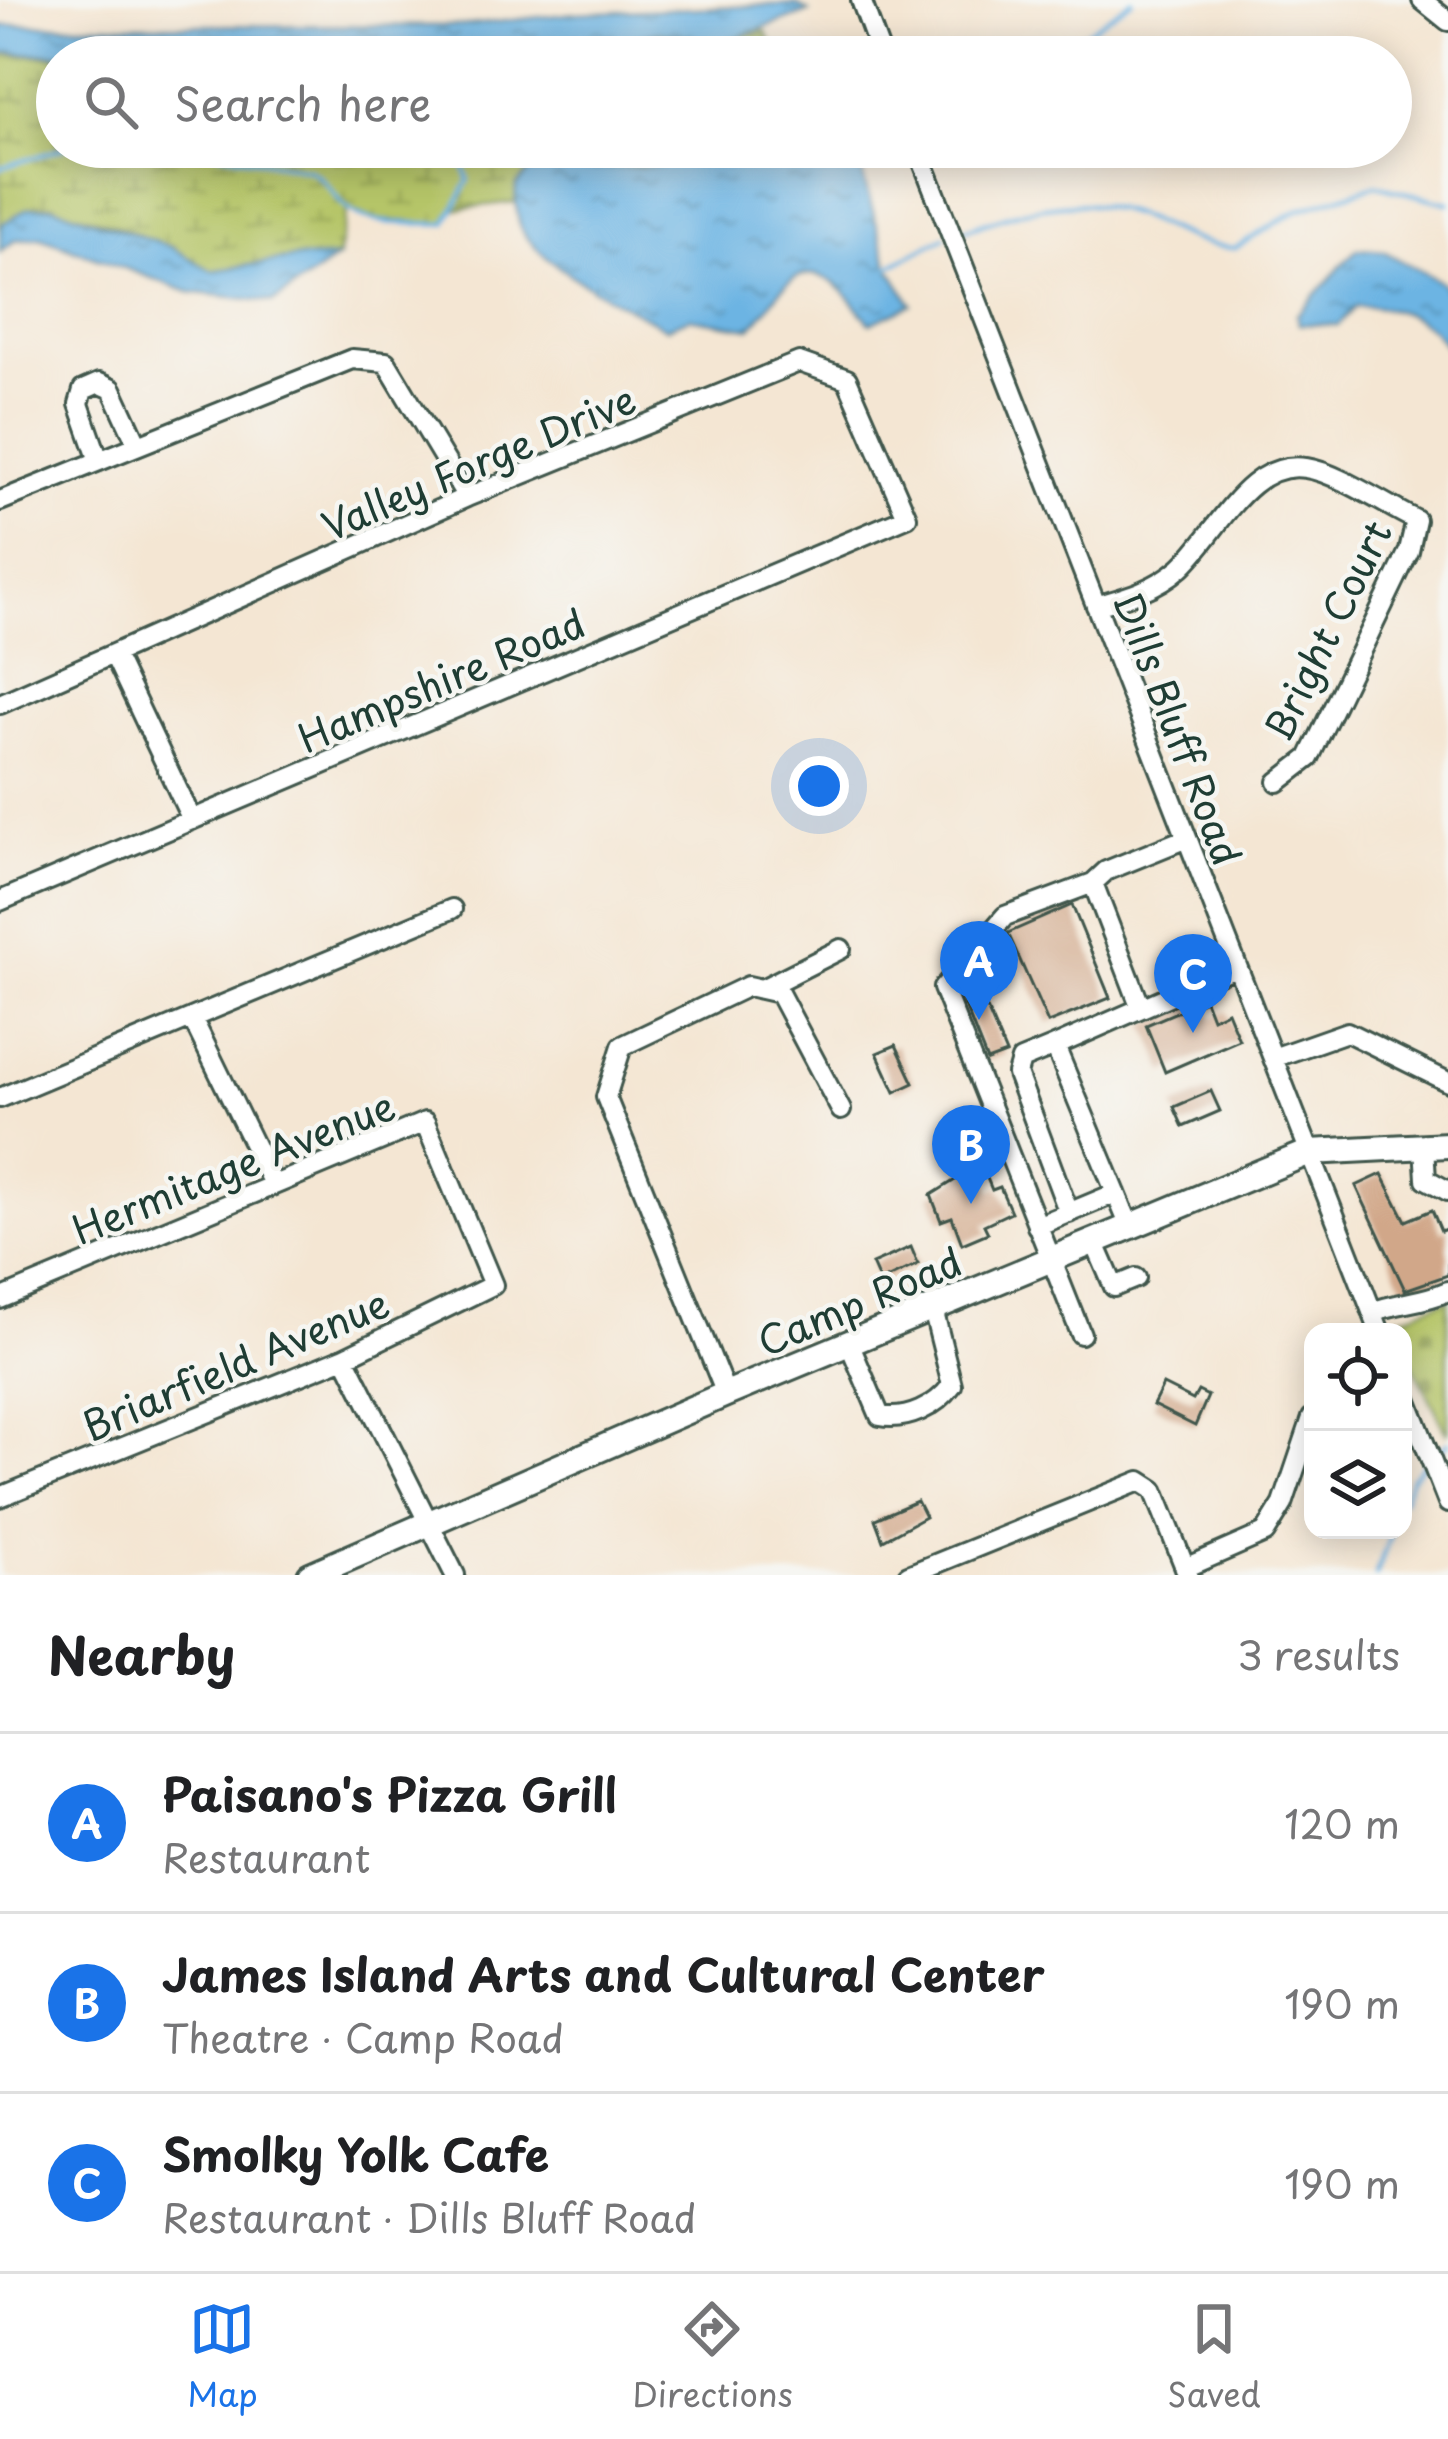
<!DOCTYPE html>
<html lang="en">
<head>
<meta charset="utf-8">
<style>
  body { margin:0; font-family:"Playpen Sans",sans-serif; background:#f2f2f2; color:#202124 }
  .controls { position:absolute; right:36px; bottom:36px; display:grid; overflow:hidden; border-radius:24px; box-shadow:0 6px 30px #0003 }
  .controls button { width:108px; height:108px; display:grid; place-items:center; padding:0; border:0; border-bottom:3px solid #e0e0e0; background:#fff; color:#202124; font:60px sans-serif }
  .you { position:absolute; left:819px; top:786px; width:42px; height:42px; margin:-30px; border:9px solid #fff; border-radius:50%; background:#1a73e8; box-shadow:0 0 0 18px #1a73e833 }
  .badge { display:grid; place-items:center; width:78px; height:78px; border-radius:50%; background:#1a73e8; color:#fff; font-size:39px; font-weight:700 }
  .pin { position:absolute; translate:-50% -99px; filter:drop-shadow(0 3px 6px #0008) }
  .pin::after { content:''; position:absolute; top:63px; width:42px; height:36px; background:inherit; clip-path:polygon(0 0,100% 0,50% 100%) }
  .list { margin:0; padding:0; list-style:none }
  h2 { display:flex; justify-content:space-between; align-items:center; height:156px; margin:0; padding:0 48px; font-size:51px }
  h2 small { font-size:39px; font-weight:400; color:#757577 }
  .list li { display:grid; grid-template-columns:78px 1fr auto; gap:36px; align-items:center; box-sizing:border-box; height:180px; padding:0 48px; border-top:3px solid #e0e0e0 }
  .list b { display:block; font-size:45px; white-space:nowrap }
  .list p { margin:0; font-size:39px; white-space:nowrap; color:#757577 }
  .list em { font-size:39px; font-style:normal; color:#757577 }
  .icon { flex:none; width:66px; height:66px; fill:none; stroke:currentColor; stroke-width:2; stroke-linecap:round; stroke-linejoin:round }
  .map { position:relative; flex:none; width:1448px; height:1575px; overflow:hidden }
  .search { position:absolute; background:#fff; box-shadow:0 6px 30px #0003; left:36px; right:36px; top:36px; height:132px; display:flex; align-items:center; gap:30px; box-sizing:border-box; padding:0 42px; border-radius:66px; color:#757577; font-size:45px }
  .sheet { height:696px; background:#fff }
  nav { display:flex; justify-content:space-around; align-items:center; box-sizing:border-box; height:168px; border-top:3px solid #e0e0e0; background:#fff; font-size:33px; color:#757577 }
  nav a { display:grid; justify-items:center; gap:6px }
  nav .on { color:#1a73e8 }
  .map>svg:first-child { display:block }
  .wetland { fill:url(#wetland-marsh); stroke:#6a814e; stroke-width:3 }
  .cemetery { fill:url(#cemetery-stones); stroke:#6a814e; stroke-width:3 }
  .water { fill:url(#water-ripples); stroke:#46788c; stroke-width:3 }
  .lines { fill:none; stroke-linecap:round; stroke-linejoin:round }
  .stream { stroke:#6cb4e3; stroke-width:4.5 }
  .building { fill:#d1a789 }
  .minor-casing { stroke:#3f564c; stroke-width:24 }
  .major-casing { stroke:#3f564c; stroke-width:30 }
  .minor { stroke:#fff; stroke-width:18 }
  .major { stroke:#fff; stroke-width:24 }
  .labels { text-anchor:middle; dominant-baseline:central; stroke-width:9; stroke-linejoin:round; paint-order:stroke }
  .street-label { font-size:39px; fill:#1f3d34; stroke:#f6f6f2 }
</style>
</head>
<body>
<div class="map">
<svg width="1448" height="1575" viewBox="0 0 1448 1575">
  <defs>
    <pattern id="wetland-marsh" width="20" height="14" patternUnits="userSpaceOnUse" patternTransform="scale(3)"><rect width="20" height="14" fill="#b5c567"/><path d="M1 5h8M5 5V1M11 12h8M15 12V8" fill="none" stroke="#93a156"/></pattern>
    <pattern id="cemetery-stones" width="16" height="16" patternUnits="userSpaceOnUse" patternTransform="scale(3)"><rect width="16" height="16" fill="#b5c567"/><path d="M2 7V4a2 2 0 0 1 4 0v3zM10 15v-3a2 2 0 0 1 4 0v3z" fill="#93a156"/></pattern>
    <pattern id="water-ripples" width="26" height="14" patternUnits="userSpaceOnUse" patternTransform="scale(3)"><rect width="26" height="14" fill="#6cb4e3"/><path d="M2 4q2-2 4 0t4 0M15 11q2-2 4 0t4 0" fill="none" stroke="#5894b9"/></pattern>
  </defs>
  <rect width="100%" height="100%" fill="#f6f6f2"/>
  <filter id="ink" filterUnits="userSpaceOnUse"><feTurbulence type="fractalNoise" baseFrequency=".00833" numOctaves="2"/><feDisplacementMap in="SourceGraphic" scale="24" xChannelSelector="R" yChannelSelector="G"/><feConvolveMatrix kernelMatrix="1 2 1 2 8 2 1 2 1" color-interpolation-filters="sRGB"/></filter>
  <filter id="wash" filterUnits="userSpaceOnUse"><feTurbulence type="fractalNoise" baseFrequency=".004" numOctaves="4" result="noise"/><feDisplacementMap in="SourceGraphic" scale="48" xChannelSelector="R" yChannelSelector="G"/><feGaussianBlur stdDeviation="2.7" result="paint"/><feColorMatrix in="noise" values="0 0 0 0 0 0 0 0 0 0 0 0 0 0 0 0 0 1.4 0 .05"/><feComposite in="paint" operator="in"/></filter>
  <g filter="url(#wash)">
    <rect width="100%" height="100%" fill="#f4e6d3"/>
    <path class="wetland" d="M 765,31 L 779,57 L 233,57 L 472,48 L 573,53 L 659,32 L 720,43 Z
      M 0,53 L 63,57 L 57,57 L 57,147 L 739,147 L 721,163 L 529,172 L 516,186 L 515,202 L 454,209 L 446,224 L 375,220 L 347,209 L 337,258 L 296,258 L 212,271 C 158,246 56,181 0,226 Z"/>
    <path class="cemetery" d="M 1448,1299 L 1448,1431 L 1447,1433 L 1403,1345 L 1403,1332 L 1397,1332 L 1391,1320 Z"/>
    <path class="water" d="M 796,4 L 809,12 L 720,43 L 659,32 L 573,53 L 472,48 L 284,57 L 0,53 L 0,26 L 16,25 L 462,26 L 575,13 Z
      M 800,154 L 838,158 L 862,173 L 889,267 L 912,304 L 870,323 C 852,300 820,254 787,284 C 772,297 765,315 750,328 L 689,318 L 666,328 C 622,302 553,275 523,232 C 517,222 515,198 516,186 L 529,172 L 721,163 Z
      M 53,206 L 171,247 L 212,271 L 296,258 L 337,258 L 274,302 L 189,292 L 41,237 L 15,240 L 0,252 L 2,224 L 28,208 Z
      M 1357,249 L 1383,251 L 1443,283 L 1448,293 L 1448,350 C 1426,315 1396,306 1356,306 L 1338,325 L 1299,324 L 1297,315 Z"/>
    <g class="lines">
      <path class="stream" d="M 1006,57 L 1075,40 L 1132,0
        M 191,147 L 309,170 C 330,180 333,199 349,210 C 374,228 417,222 446,224 L 469,180 L 460,158 L 466,147
        M 0,168 L 67,147
        M 956,233 C 1013,213 1068,192 1129,213 C 1163,225 1198,247 1235,248 L 1298,210 L 1376,185 L 1448,203
        M 889,267 L 945,237
        M 1437,1452 L 1448,1443
        M 1403,1500 L 1411,1478 L 1427,1459
        M 1376,1575 L 1392,1530"/>
    </g>
    <g id="blocks">
      <path class="building" d="M 1072,905 L 1110,998 L 1048,1023 L 1008,933 Z
        M 974,978 L 1006,1054 L 987,1061 L 959,991 Z
        M 1205,1000 L 1212,1018 L 1227,1011 L 1239,1040 L 1165,1072 L 1146,1025 Z
        M 896,1045 L 914,1083 L 895,1092 L 877,1053 Z
        M 1211,1091 L 1220,1111 L 1183,1127 L 1174,1107 Z
        M 981,1164 L 992,1190 L 1000,1187 L 1011,1212 L 984,1225 L 988,1233 L 962,1244 L 952,1217 L 941,1221 L 931,1195 Z
        M 1382,1174 L 1406,1221 L 1432,1210 L 1441,1231 L 1448,1228 L 1448,1275 L 1405,1290 L 1356,1186 Z
        M 911,1247 L 918,1264 L 880,1282 L 872,1264 Z
        M 1163,1385 L 1193,1400 L 1198,1391 L 1208,1396 L 1195,1426 L 1153,1405 Z
        M 917,1501 L 925,1517 L 883,1540 L 875,1519 Z"/>
    </g>
  </g>
  <g filter="url(#ink)">
    <use href="#blocks" fill-opacity="0" stroke="#3f564c" stroke-width="3"/>
    <g class="lines">
      <defs>
        <path id="minor" d="M 861,0 L 882,57
          M 1422,0 L 1448,21
          M 917,147 L 1380,1332
          M 98,458 L 79,404 L 83,390 L 99,383 L 112,389 L 137,443
          M 0,501 L 352,359 L 386,362 L 467,497
          M 1096,606 C 1127,597 1156,589 1180,568 C 1216,536 1248,458 1306,468 C 1336,472 1387,506 1416,520 L 1409,551 L 1309,758 L 1278,782
          M 115,657 L 192,820
          M 0,704 L 467,497 L 799,362 L 847,379 L 907,517 L 0,901
          M 762,989 L 841,949
          M 1141,1008 L 1093,883 L 1106,871 L 1187,838
          M 193,1020 L 273,1184
          M 1055,1046 L 1021,1060 L 1017,1074 L 1069,1213
          M 1273,1058 L 1347,1032 L 1448,1082
          M 0,1098 L 452,909
          M 1424,1146 L 1426,1179 L 1448,1191
          M 1037,1226 L 1116,1193
          M 1130,1227 L 1055,1046 L 1237,966
          M 1094,1241 L 1114,1287 L 1136,1278
          M 0,1299 L 425,1122 L 493,1285 L 345,1357 L 0,1497
          M 1372,1312 C 1398,1302 1422,1303 1448,1291
          M 1081,1334 L 943,988 L 1005,916 L 1093,883
          M 849,1343 L 880,1416 C 907,1421 936,1407 952,1385 L 933,1309
          M 345,1357 L 455,1575
          M 1403,1389 L 1448,1503
          M 726,1394 L 606,1097 L 622,1046 L 748,986 L 779,993 L 841,1110
          M 1185,1568 L 1265,1533 L 1283,1504 L 1312,1418
          M 908,1575 L 1140,1481 L 1154,1490 L 1188,1575"/>
        <path id="major" d="M 310,1575 L 726,1394 L 1310,1152 L 1448,1145"/>
      </defs>
      <use href="#minor" class="minor-casing"/>
      <use href="#major" class="major-casing"/>
      <use href="#minor" class="minor"/>
      <use href="#major" class="major"/>
    </g>
  </g>
  <g class="labels">
    <g class="street-label">
      <text transform="translate(478 461) rotate(-23)">Valley Forge Drive</text>
      <text transform="translate(1326 630) rotate(-64)">Bright Court</text>
      <text transform="translate(441 679) rotate(-23)">Hampshire Road</text>
      <text transform="translate(1179 728) rotate(69)">Dills Bluff Road</text>
      <text transform="translate(233 1166) rotate(-22)">Hermitage Avenue</text>
      <text transform="translate(859 1300) rotate(-23)">Camp Road</text>
      <text transform="translate(235 1363) rotate(-23)">Briarfield Avenue</text>
    </g>
  </g>
</svg>
<div class="controls">
<button><svg class="icon" aria-label="locate" viewBox="0 0 24 24"><circle cx="12" cy="12" r="6"/><path d="M12 2v4M12 18v4M2 12h4M18 12h4"/></svg></button>
<button><svg class="icon" aria-label="layers" viewBox="0 0 24 24"><path d="M12 4l9 5-9 5-9-5zM3 14l9 5 9-5"/></svg></button>
</div>
<div class="you"></div>
<div class="pin badge" style="left:979px;top:1020px">A</div>
<div class="pin badge" style="left:971px;top:1204px">B</div>
<div class="pin badge" style="left:1193px;top:1033px">C</div>
<div class="search"><svg class="icon" aria-label="search" viewBox="0 0 24 24"><circle cx="10" cy="10" r="6"/><path d="M15 15l6 6"/></svg>Search here</div>
</div>
<section class="sheet">
<h2>Nearby<small>3 results</small></h2>
<ul class="list">
<li><span class="badge">A</span><div><b>Paisano's Pizza Grill</b><p>Restaurant</p></div><em>120 m</em></li>
<li><span class="badge">B</span><div><b>James Island Arts and Cultural Center</b><p>Theatre · Camp Road</p></div><em>190 m</em></li>
<li><span class="badge">C</span><div><b>Smolky Yolk Cafe</b><p>Restaurant · Dills Bluff Road</p></div><em>190 m</em></li>
</ul>
</section>
<nav>
<a class="on"><svg class="icon" aria-label="map" viewBox="0 0 24 24"><path d="M3 6l6-2 6 2 6-2v14l-6 2-6-2-6 2zM9 4v14M15 6v14"/></svg>Map</a>
<a><svg class="icon" aria-label="directions" viewBox="0 0 24 24"><path d="M12 3l9 9-9 9-9-9zM9 14v-3h6M13 9l2 2-2 2"/></svg>Directions</a>
<a><svg class="icon" aria-label="saved" viewBox="0 0 24 24"><path d="M7 4h10v16l-5-4-5 4z"/></svg>Saved</a>
</nav>
</body>
</html>
